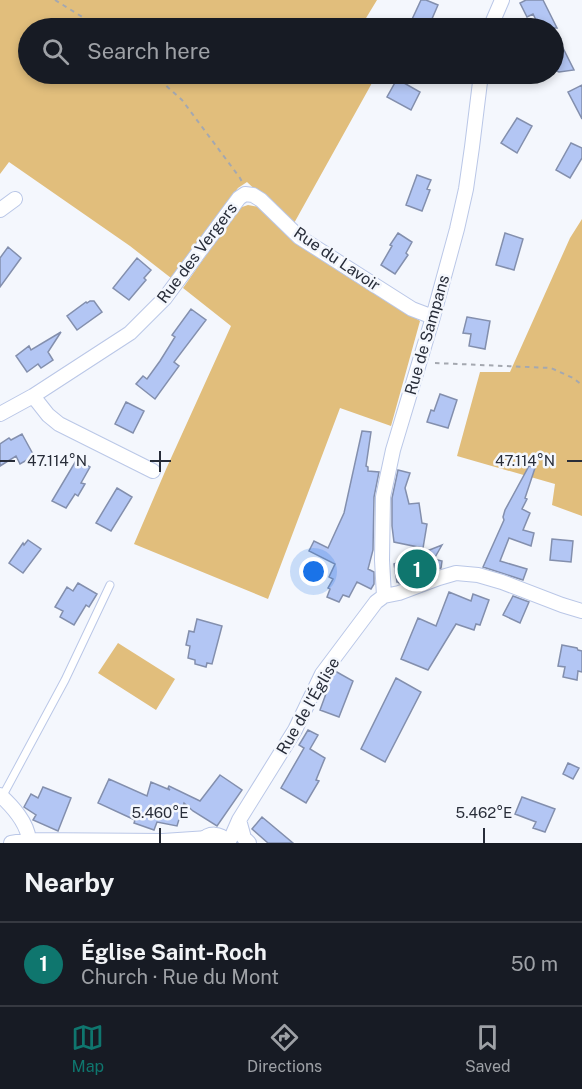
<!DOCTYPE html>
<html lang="en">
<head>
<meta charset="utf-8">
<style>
  body { margin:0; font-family:"Public Sans",sans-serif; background:#242831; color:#f1f3f6 }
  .you { position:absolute; left:314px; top:572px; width:21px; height:21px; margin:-15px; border:4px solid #fff; border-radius:50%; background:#1a73e8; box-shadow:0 0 0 9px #1a73e833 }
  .badge { display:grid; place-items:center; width:39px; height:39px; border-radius:50%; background:#0f766e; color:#fff; font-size:20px; font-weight:700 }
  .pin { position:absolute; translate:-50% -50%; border:3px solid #fff; box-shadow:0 2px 6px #0006 }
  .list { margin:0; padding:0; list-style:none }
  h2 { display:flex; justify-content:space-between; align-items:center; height:78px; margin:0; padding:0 24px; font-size:26px }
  h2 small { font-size:20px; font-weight:400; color:#9ea1a6 }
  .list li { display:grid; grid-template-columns:39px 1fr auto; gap:18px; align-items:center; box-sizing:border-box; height:84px; padding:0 24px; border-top:2px solid #363941 }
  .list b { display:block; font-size:22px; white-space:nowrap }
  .list p { margin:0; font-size:20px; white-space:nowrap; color:#9ea1a6 }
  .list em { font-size:20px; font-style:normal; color:#9ea1a6 }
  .icon { flex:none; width:33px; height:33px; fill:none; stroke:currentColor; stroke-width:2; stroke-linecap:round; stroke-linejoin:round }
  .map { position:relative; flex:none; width:582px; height:843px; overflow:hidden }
  .search { position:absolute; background:#171b24; box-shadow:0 3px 9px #0003; left:18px; right:18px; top:18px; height:66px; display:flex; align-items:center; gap:15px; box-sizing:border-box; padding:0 21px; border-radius:33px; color:#9ea1a6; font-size:22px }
  .sheet { height:162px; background:#171b24 }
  nav { display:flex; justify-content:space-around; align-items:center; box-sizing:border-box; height:84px; border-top:2px solid #363941; background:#171b24; font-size:16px; color:#9ea1a6 }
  nav a { display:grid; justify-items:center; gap:3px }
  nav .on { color:#0f766e }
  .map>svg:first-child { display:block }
  .green { fill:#e1be7c }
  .building { fill:#b3c6f4; stroke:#838fad; stroke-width:1.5 }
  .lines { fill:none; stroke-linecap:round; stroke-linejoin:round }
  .lane-casing { stroke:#bac7e7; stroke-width:9 }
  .street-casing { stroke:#bac7e7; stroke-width:16 }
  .secondary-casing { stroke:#bac7e7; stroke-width:20 }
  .path { stroke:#a4a8b0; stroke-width:2; stroke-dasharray:4.5 4.5; stroke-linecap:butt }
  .lane { stroke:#fff; stroke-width:7 }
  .street { stroke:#fff; stroke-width:14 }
  .secondary { stroke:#fff; stroke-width:18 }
  .ticks { fill:none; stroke:#282d39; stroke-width:2 }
  .labels { text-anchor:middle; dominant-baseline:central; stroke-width:5; stroke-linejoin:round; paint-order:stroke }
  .street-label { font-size:16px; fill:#282d39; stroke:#f4f7fd }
  .ticks-label { font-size:15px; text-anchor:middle; fill:#282d39; stroke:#f4f7fd; stroke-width:5; stroke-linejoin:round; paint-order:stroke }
</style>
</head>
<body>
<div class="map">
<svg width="582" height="843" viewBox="0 0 582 843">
  <rect width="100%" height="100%" fill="#f4f7fd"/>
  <path class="green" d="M 0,0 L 377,0 L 360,28 L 28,28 L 28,74 L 377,74 L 293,225 L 247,182 L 238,188 L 171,278 L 130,246 L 9,162 L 0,174 Z
    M 248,205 L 259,207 L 349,275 L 420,321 L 391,426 L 340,408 L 268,599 L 134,544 L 167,467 L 231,326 L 183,288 L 239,208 Z
    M 582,219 L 582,516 L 552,505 L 555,484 L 457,456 L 480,372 L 510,372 L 570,238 Z
    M 118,643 L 175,679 L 156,710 L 98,673 Z"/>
  <path class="building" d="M 421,0 L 426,0 L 438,5 L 428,28 L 408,28 Z
    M 526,0 L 543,0 L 557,28 L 540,28 L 533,14 L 527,17 L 520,3 Z
    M 554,30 L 574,70 L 559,72 L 554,70 Z
    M 397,79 L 420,92 L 411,110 L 387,97 Z
    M 582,85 L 582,119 L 568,92 Z
    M 517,118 L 532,126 L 517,153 L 501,143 Z
    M 571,143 L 582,148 L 582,158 L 570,178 L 556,170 Z
    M 417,175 L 431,180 L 427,189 L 430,190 L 422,211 L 406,205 Z
    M 398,233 L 412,242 L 406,253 L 408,255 L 395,274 L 381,265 L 392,246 L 390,245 Z
    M 505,233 L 523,239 L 514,270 L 496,265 Z
    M 8,247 L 21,258 L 0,287 L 0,258 Z
    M 137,258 L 151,270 L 144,278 L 146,280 L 129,300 L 113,288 Z
    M 90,301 L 94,301 L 102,312 L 77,330 L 67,316 L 86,302 L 87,303 Z
    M 191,309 L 206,320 L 174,362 L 179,366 L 155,399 L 136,384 L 143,376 L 147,379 L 160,361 L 175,337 L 172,335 Z
    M 467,317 L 490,321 L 485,349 L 469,346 L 471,334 L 463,333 Z
    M 61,332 L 48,352 L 53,360 L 41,368 L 38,364 L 27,372 L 16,356 L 29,346 L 31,350 Z
    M 440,394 L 457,400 L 448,428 L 427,422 L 431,410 L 434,411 Z
    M 126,402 L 144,411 L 133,433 L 115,424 Z
    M 362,431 L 371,432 L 366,466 L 368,467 L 368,471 L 379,472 L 374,497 L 373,550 L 368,569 L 374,572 L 374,584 L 371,589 L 357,582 L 349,597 L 343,595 L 339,602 L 327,597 L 330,589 L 328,588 L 333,579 L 329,577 L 335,564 L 309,551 L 314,541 L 328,548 L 344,513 Z
    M 22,434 L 34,456 L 20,464 L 16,456 L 0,466 L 0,444 L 9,438 L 11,440 Z
    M 77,459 L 90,467 L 81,483 L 85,484 L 78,496 L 75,494 L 66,508 L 52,501 Z
    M 529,466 L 535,468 L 525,498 L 527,499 L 522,509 L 530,513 L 523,530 L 534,533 L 531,546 L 509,538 L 500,561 L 527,569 L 523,580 L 483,567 L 504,520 L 503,517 L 505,510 Z
    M 398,470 L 410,473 L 405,488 L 409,504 L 419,503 L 422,523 L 427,524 L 423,548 L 394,542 L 392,526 L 392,498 Z
    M 117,488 L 132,497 L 111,531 L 96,523 Z
    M 552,539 L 573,541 L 571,562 L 550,560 Z
    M 28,540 L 41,549 L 23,573 L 9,563 L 23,543 L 24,545 Z
    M 442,545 L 434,559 L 442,561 L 441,568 L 399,583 L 398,582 L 397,582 L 394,564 Z
    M 78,583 L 97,594 L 89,607 L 86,605 L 74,625 L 60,617 L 63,611 L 55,607 L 67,587 L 73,591 Z
    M 449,592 L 471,601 L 473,594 L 489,600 L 480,625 L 476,624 L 474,630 L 456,624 L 428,670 L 401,659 L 418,618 L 436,626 Z
    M 513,596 L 529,602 L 520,623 L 503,615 Z
    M 197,619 L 222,626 L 212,664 L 207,663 L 206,667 L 195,664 L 195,660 L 188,658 L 190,646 L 186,645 L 189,631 L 194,632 Z
    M 562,645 L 577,648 L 578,650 L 582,651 L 582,672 L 578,671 L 577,680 L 563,677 L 565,667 L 558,666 Z
    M 335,671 L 353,681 L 339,717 L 320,710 L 327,691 L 325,689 L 330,678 Z
    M 396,678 L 421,692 L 385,762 L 361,749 Z
    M 308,730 L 318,735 L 310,749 L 325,758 L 316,780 L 319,781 L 306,803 L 281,788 L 304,748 L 299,745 Z
    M 568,763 L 579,768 L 573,779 L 563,774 Z
    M 220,775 L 242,790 L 217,826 L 193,811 L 184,803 L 177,826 L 157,822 L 154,830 L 134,823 L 135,820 L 98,803 L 109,779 L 147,796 L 151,782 L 170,790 L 168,788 L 169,786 L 200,801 Z
    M 43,787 L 71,798 L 58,831 L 33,820 L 36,815 L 24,807 L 31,794 L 38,798 Z
    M 522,797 L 555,809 L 545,832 L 533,828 L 536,822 L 515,814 Z
    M 262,817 L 293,843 L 268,843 L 252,829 Z"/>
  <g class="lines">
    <defs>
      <path id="lane" d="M 2,797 L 65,680 L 110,585"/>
      <path id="street" d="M 490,28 L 502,0
        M 0,210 L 15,199
        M 33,396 L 48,415 L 59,424 L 153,471
        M 0,414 L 33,396 L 130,333 L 165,298 L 239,198 L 245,194 L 253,195 L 261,200 L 299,237 L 412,309 L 433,317
        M 384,596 L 382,560 L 383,497 L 393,450 L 433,317 L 457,229 L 466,189 L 472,147 L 481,74
        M 0,795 C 13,807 27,822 29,840
        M 239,820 L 244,838 L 249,843
        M 11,843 L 29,840 L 163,841 L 208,838
        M 227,843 L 232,836 L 239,820 L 295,730 L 322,674 L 376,602 L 384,596 L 399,593 L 439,578 L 456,573 L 478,575 L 502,582 L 562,605 L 582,611"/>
      <path id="secondary" d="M 202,843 C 210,834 219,835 227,843"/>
    </defs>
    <use href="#lane" class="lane-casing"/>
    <use href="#street" class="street-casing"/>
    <use href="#secondary" class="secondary-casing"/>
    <path class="path" d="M 55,0 L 100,28
      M 153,74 L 182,100 L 240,178 L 242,182
      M 435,363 L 551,368 L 573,378 L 582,385"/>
    <use href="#lane" class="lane"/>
    <use href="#street" class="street"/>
    <use href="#secondary" class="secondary"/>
  </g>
  <path class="ticks" d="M 160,451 L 160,472M 0,461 L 15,461M 150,461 L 171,461M 567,461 L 582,461M 160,828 L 160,843M 484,828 L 484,843"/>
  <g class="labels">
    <g class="street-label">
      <text transform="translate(197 253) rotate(-53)">Rue des Vergers</text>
      <text transform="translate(337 259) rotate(34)">Rue du Lavoir</text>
      <text transform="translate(427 335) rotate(-74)">Rue de Sampans</text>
      <text transform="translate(308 706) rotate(-60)">Rue de l'Église</text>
    </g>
  </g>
  <g class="ticks-label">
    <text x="57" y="466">47.114°N</text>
    <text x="525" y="466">47.114°N</text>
    <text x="160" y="818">5.460°E</text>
    <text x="484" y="818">5.462°E</text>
  </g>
</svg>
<div class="you"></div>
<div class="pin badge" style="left:417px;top:569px">1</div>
<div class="search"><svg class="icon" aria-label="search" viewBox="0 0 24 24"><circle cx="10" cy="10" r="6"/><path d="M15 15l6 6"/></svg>Search here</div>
</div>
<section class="sheet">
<h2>Nearby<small></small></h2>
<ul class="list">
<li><span class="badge">1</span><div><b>Église Saint-Roch</b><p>Church · Rue du Mont</p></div><em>50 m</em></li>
</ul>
</section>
<nav>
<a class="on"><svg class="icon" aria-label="map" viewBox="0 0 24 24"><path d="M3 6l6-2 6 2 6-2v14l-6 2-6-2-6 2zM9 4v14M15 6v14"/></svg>Map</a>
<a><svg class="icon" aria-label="directions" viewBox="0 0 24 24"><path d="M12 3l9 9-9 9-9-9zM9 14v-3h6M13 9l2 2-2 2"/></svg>Directions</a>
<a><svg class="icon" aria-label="saved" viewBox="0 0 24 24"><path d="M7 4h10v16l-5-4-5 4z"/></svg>Saved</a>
</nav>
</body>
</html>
